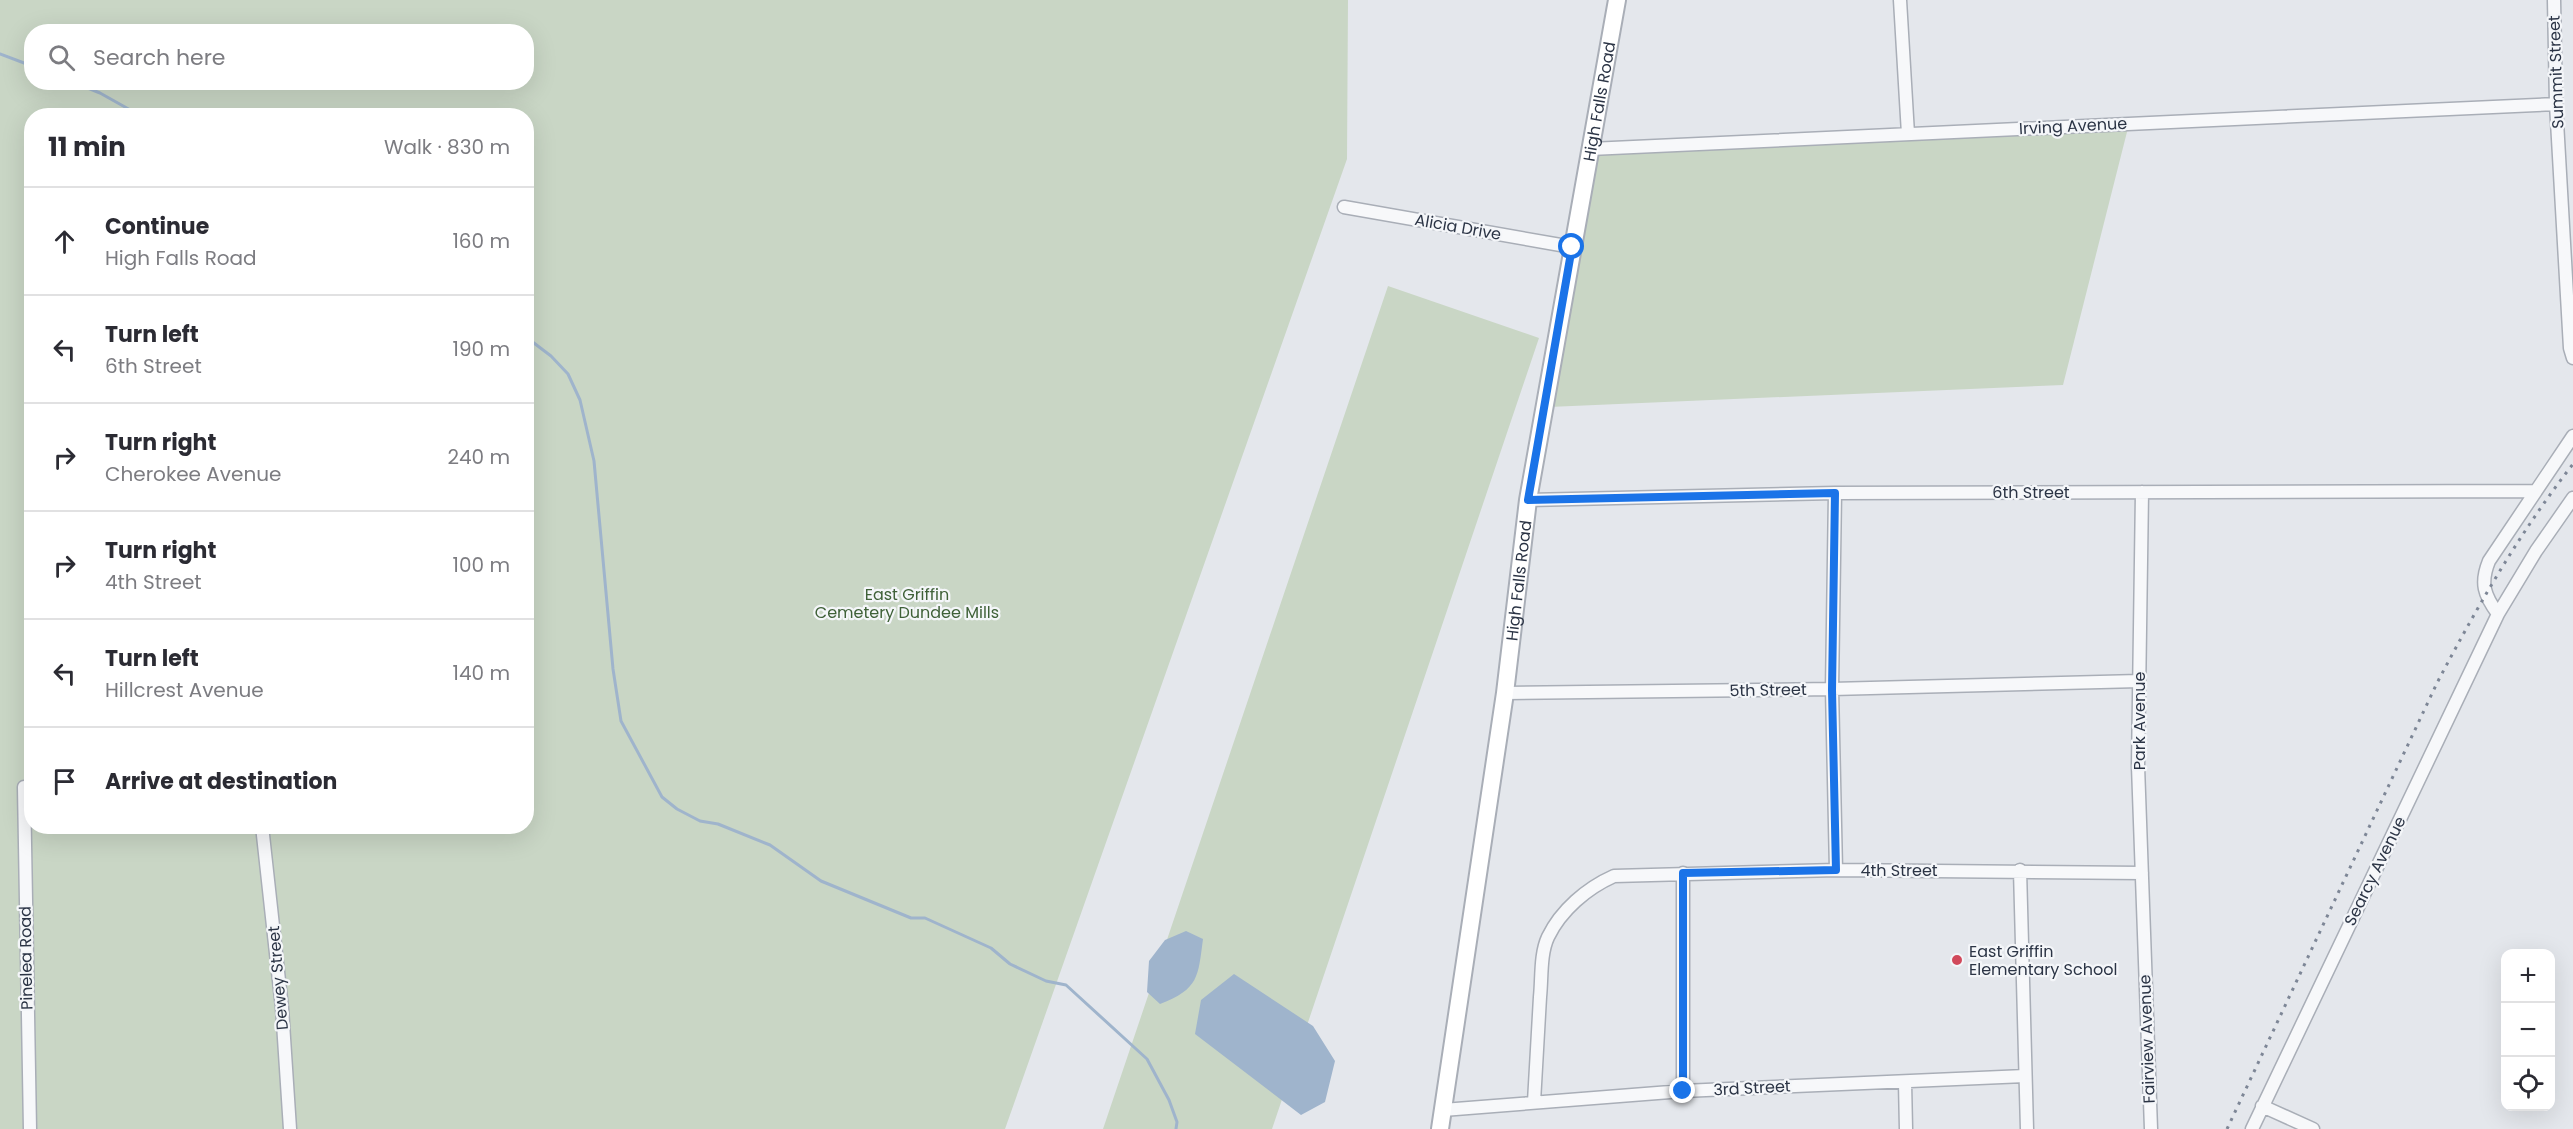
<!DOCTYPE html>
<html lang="en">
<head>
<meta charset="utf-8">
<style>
  body { margin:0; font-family:Poppins,sans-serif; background:#f7f7f7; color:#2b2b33 }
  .controls { position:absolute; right:18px; bottom:18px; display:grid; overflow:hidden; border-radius:12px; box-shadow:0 6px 24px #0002 }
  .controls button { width:54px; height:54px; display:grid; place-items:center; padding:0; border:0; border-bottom:2px solid #e1e1e2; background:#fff; color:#2b2b33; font:30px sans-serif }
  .stop { position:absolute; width:18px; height:18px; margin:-14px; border:4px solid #1a73e8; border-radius:50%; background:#fff }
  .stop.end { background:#1a73e8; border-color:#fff; box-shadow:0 2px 6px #0008 }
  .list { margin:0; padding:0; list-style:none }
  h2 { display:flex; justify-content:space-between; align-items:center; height:78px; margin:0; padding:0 24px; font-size:26px }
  h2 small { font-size:20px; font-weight:400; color:#7c7c81 }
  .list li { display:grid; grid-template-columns:39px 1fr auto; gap:18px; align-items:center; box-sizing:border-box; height:108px; padding:0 24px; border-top:2px solid #e1e1e2 }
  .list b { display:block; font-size:22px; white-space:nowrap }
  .list p { margin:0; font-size:20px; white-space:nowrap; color:#7c7c81 }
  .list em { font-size:20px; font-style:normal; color:#7c7c81 }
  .icon { flex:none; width:33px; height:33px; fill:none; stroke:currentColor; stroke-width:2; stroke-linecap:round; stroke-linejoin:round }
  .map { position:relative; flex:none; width:2573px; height:1129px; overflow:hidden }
  .search { position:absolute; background:#fff; box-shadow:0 6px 24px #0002; left:24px; top:24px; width:510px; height:66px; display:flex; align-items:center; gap:15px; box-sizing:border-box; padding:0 21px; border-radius:24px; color:#7c7c81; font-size:22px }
  .panel { position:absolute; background:#fff; box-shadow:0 6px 24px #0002; left:24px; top:108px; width:510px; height:726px; border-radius:24px }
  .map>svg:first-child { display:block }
  .green { fill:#c9d6c5; fill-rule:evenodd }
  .water { fill:#9fb4cc }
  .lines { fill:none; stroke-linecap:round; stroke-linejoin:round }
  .stream { stroke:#9fb4cc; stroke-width:3 }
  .street-casing { stroke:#a9aeb7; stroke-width:15 }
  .secondary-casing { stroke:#a9aeb7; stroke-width:20 }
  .street { stroke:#f7f8fa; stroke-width:12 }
  .secondary { stroke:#fff; stroke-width:16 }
  .rail { stroke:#7d8696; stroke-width:3; stroke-dasharray:3 6; stroke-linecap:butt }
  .route { stroke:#1a73e8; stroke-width:8 }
  .poi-dot { fill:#d1495b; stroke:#f4f6f9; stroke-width:2 }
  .labels { text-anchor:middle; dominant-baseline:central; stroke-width:4.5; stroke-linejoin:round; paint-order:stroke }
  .street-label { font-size:16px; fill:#2b3445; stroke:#f4f6f9 }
  .park-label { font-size:16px; fill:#3f6138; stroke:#f4f6f9 }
  .poi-label { font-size:16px; fill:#2b3445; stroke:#f4f6f9; text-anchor:start }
</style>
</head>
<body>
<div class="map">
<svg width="2573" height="1129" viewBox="0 0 2573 1129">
  <rect width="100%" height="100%" fill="#e4e7ec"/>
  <path class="green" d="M 0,0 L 1348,0 L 1347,159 L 1005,1129 L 0,1129 ZM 32,32 L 526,32 L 526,82 L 32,82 ZM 32,116 L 526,116 L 526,826 L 32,826 Z
    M 2129,124 L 2063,385 L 1549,407 L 1594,150 Z
    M 1388,286 L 1539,338 L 1272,1129 L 1103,1129 Z"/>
  <path class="water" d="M 1186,931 L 1203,939 C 1198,977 1199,989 1160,1004 L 1147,992 L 1149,961 L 1165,940 Z
    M 1234,974 L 1313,1026 L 1335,1061 L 1325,1102 L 1301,1115 L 1195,1034 L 1201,1000 Z"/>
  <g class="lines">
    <path class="stream" d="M 0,54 L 32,66
      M 73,82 L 100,93 L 141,116
      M 526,337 L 551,356 L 568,374 L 580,400 L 594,461 L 613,669 L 621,721 L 662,797 L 677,809 L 700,821 L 718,824 L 770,845 L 821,881 L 911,918 L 925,918 L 991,948 L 1010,964 L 1046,981 L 1066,985 L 1147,1059 L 1169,1100 L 1177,1122 L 1176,1129"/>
    <defs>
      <path id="street" d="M 1900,0 L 1908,134
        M 2554,0 L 2556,104 L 2570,348 L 2573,358
        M 1590,149 L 2556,104
        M 1344,207 L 1572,247
        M 2142,492 L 2138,766 L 2151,1129
        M 1835,493 L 1832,689 L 1836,870
        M 1528,500 L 1835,493 L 2534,491
        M 2498,614 C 2484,595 2480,583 2489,561 L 2573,436
        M 1505,693 L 1832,689 L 2139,681
        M 24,787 L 30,1129
        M 262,826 L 282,1008 L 290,1129
        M 2020,870 L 2027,1129
        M 1905,1082 L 1906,1129
        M 1683,1091 L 1683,873
        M 1534,1102 C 1536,1067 1538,1032 1540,997 C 1542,978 1540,954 1548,937 C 1561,910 1587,888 1614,876 L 1836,870 L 2142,873
        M 2262,1106 L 2313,1129
        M 1443,1110 L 1683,1091 L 2025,1076
        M 2252,1129 L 2498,614 L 2536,551 L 2573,498"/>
      <g id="secondary">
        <path id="s1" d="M 1440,1129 L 1505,693 L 1528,500 L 1617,0"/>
      </g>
    </defs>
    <use href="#street" class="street-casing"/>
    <use href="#secondary" class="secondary-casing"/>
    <use href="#street" class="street"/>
    <use href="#secondary" class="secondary"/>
    <path class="rail" d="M 2227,1129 L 2437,683 C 2477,607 2520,532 2573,464"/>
  </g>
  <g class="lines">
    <path class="route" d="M 1572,247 L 1528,500 L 1835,493 L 1832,690 L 1836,870 L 1683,873 L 1683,1091"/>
  </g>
  <circle class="poi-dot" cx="1957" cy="960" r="6"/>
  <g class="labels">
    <g class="street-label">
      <text transform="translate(2556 72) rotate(-92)">Summit Street</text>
      <text stroke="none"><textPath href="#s1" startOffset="1040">High Falls Road</textPath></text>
      <text transform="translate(2073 126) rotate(-3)">Irving Avenue</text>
      <text transform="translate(1458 227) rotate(10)">Alicia Drive</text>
      <text x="2031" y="492">6th Street</text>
      <text stroke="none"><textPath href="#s1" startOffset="554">High Falls Road</textPath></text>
      <text transform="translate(1768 690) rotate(-1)">5th Street</text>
      <text transform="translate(2139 721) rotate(-90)">Park Avenue</text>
      <text x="1899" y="870">4th Street</text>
      <text transform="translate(2375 871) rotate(-64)">Searcy Avenue</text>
      <text transform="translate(26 958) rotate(-91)">Pinelea Road</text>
      <text transform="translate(278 978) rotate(-95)">Dewey Street</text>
      <text transform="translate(2147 1039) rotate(-92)">Fairview Avenue</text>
      <text transform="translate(1752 1088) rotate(-3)">3rd Street</text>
    </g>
    <g class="park-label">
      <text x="907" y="594">East Griffin<tspan x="907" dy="18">Cemetery Dundee Mills</tspan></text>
    </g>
    <g class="poi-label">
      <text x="1969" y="951">East Griffin<tspan x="1969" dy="18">Elementary School</tspan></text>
    </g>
  </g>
</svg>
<div class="controls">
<button>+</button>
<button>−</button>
<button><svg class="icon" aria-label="locate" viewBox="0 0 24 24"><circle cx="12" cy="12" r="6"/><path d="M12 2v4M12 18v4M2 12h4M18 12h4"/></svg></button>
</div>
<div class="stop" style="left:1572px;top:247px"></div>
<div class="stop end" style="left:1683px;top:1091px"></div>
<div class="search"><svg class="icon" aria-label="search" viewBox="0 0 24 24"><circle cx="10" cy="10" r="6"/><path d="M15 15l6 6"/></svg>Search here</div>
<section class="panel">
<h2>11 min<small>Walk · 830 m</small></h2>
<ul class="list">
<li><svg class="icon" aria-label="ahead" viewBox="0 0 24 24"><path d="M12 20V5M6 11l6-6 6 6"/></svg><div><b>Continue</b><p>High Falls Road</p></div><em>160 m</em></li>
<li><svg class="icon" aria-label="left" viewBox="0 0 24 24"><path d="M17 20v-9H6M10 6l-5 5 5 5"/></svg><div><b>Turn left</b><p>6th Street</p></div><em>190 m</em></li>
<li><svg class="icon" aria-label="right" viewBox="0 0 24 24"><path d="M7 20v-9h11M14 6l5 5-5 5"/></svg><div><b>Turn right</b><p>Cherokee Avenue</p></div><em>240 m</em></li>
<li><svg class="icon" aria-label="right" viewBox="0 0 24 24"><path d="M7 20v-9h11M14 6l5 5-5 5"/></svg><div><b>Turn right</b><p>4th Street</p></div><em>100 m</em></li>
<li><svg class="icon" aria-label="left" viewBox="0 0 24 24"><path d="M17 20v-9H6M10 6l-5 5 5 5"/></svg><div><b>Turn left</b><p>Hillcrest Avenue</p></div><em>140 m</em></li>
<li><svg class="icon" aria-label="arrive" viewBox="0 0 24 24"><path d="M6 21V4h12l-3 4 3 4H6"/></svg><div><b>Arrive at destination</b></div></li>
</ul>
</section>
</div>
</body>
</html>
